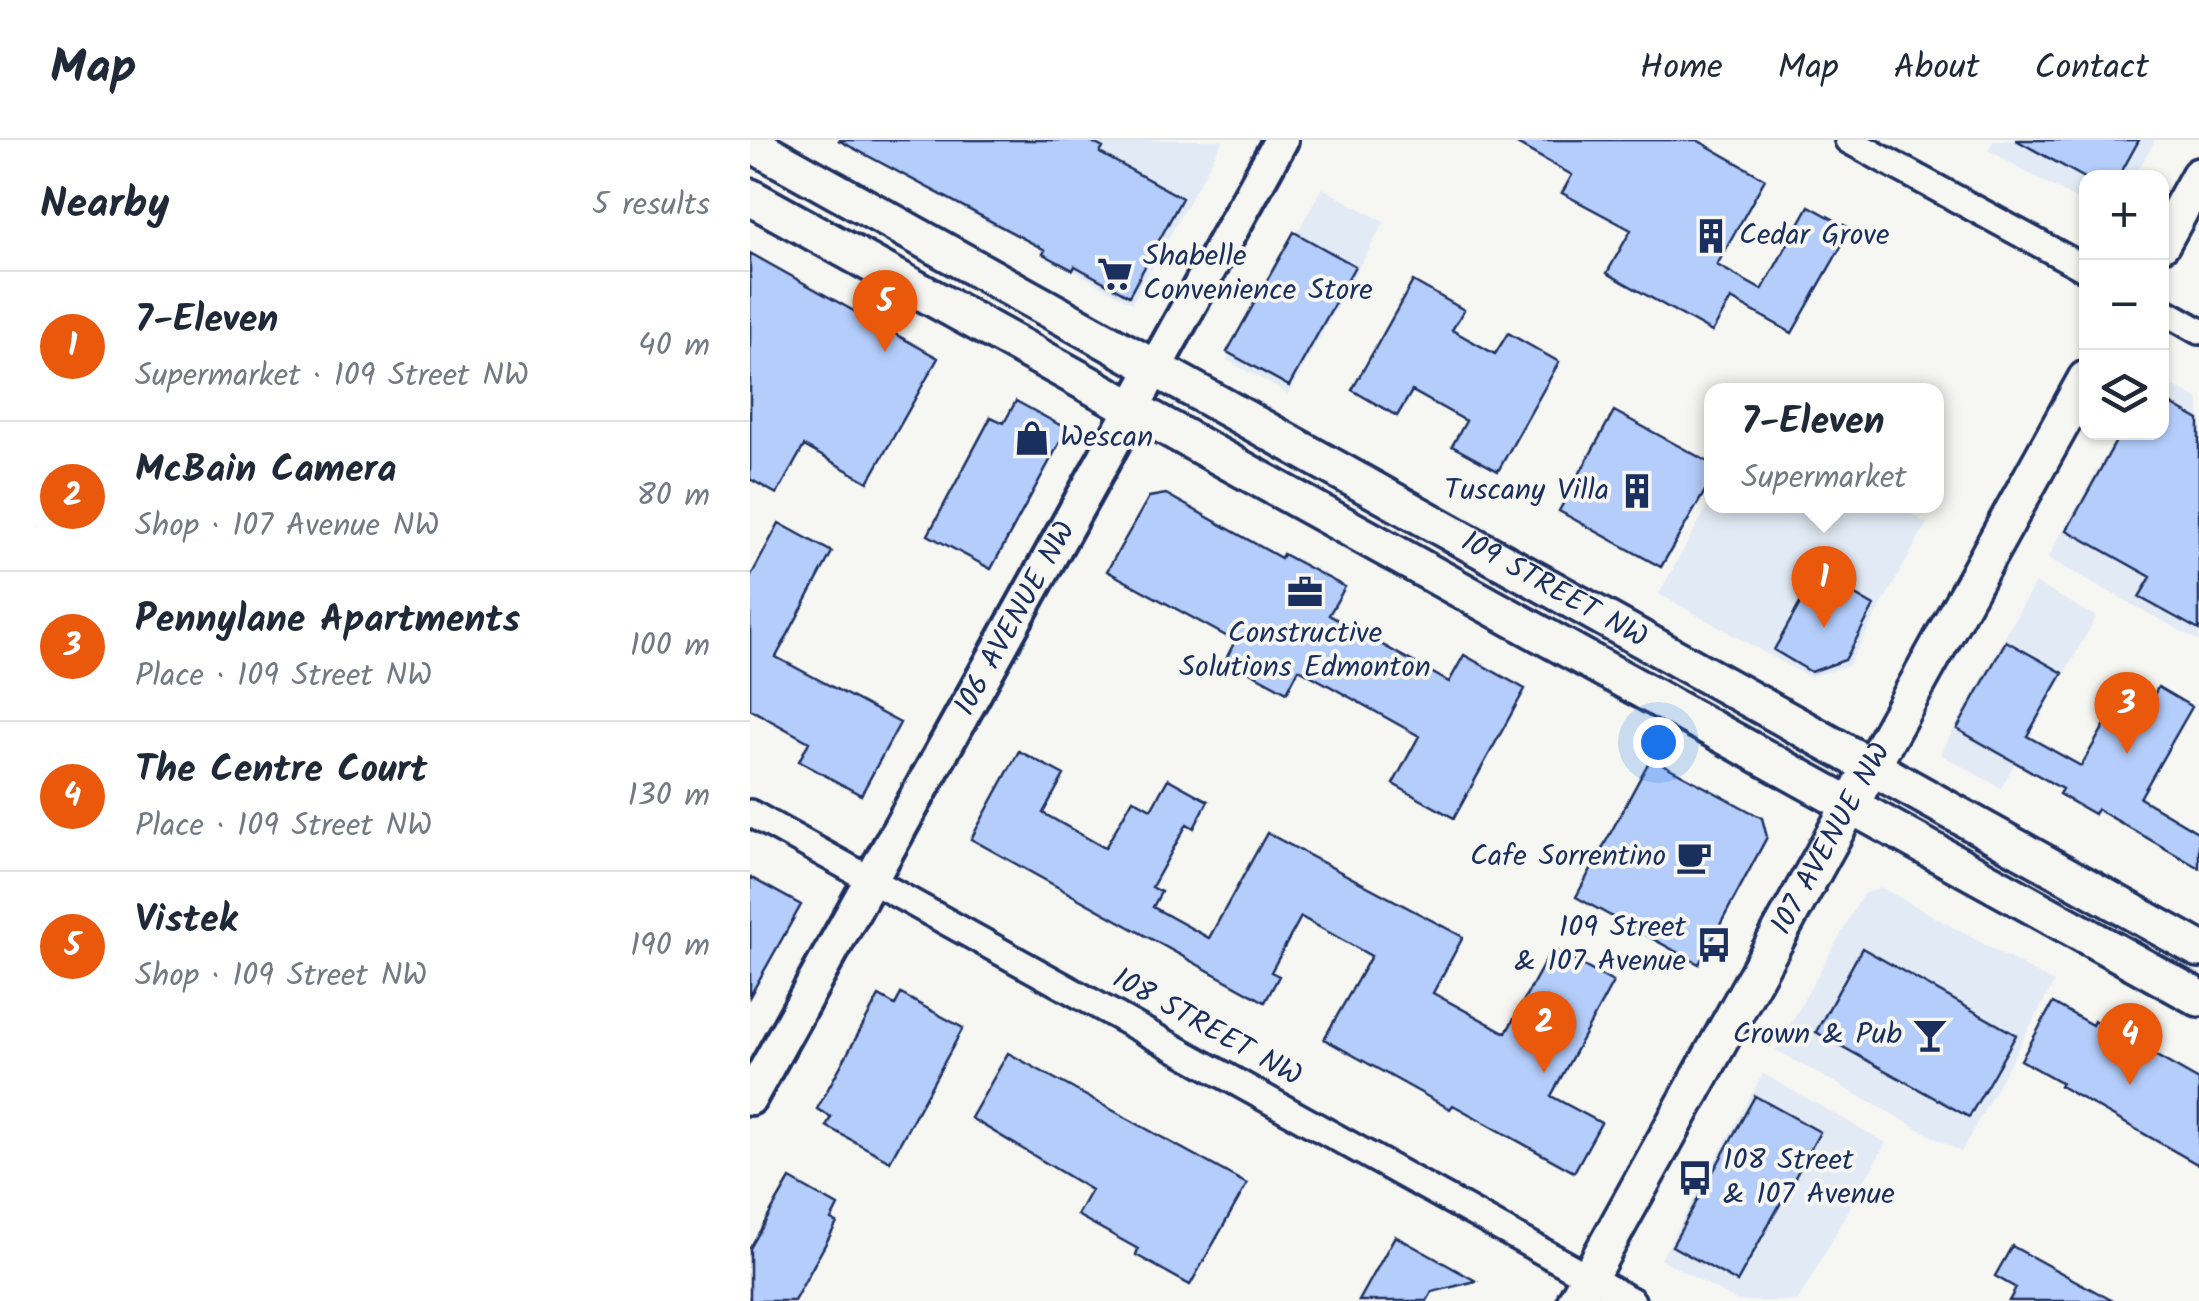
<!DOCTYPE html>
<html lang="en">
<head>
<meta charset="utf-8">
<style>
  body { margin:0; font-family:Kalam,sans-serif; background:#f6f6f7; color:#1f2937 }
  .controls { position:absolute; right:30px; top:30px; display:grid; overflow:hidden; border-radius:20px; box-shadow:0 2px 8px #0004 }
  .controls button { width:90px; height:90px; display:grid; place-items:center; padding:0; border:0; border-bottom:2px solid #e0e1e3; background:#fff; color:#1f2937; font:50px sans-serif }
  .you { position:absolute; left:908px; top:602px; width:35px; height:35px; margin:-25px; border:8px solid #fff; border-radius:50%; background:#1a73e8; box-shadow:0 0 0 15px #1a73e833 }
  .badge { display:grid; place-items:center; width:65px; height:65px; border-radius:50%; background:#ea580c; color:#fff; font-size:32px; font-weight:700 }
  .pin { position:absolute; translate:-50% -82px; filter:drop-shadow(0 2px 5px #0008) }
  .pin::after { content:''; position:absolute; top:52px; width:35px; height:30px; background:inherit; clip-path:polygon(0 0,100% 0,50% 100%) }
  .popup { position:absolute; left:954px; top:243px; width:240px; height:130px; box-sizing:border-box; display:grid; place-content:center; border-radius:20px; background:#fff; filter:drop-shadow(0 2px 8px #0005); font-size:32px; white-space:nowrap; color:#747a83 }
  .popup b { font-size:38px; color:#1f2937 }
  .popup::after { content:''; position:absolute; left:50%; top:100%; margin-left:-20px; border:20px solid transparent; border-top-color:#fff }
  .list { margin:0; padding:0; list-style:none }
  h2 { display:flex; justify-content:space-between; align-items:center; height:130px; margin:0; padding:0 40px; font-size:42px }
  h2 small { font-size:32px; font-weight:400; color:#747a83 }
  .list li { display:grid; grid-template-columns:65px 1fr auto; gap:30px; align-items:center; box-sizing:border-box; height:150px; padding:0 40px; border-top:2px solid #e0e1e3 }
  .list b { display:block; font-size:38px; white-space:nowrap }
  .list p { margin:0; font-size:32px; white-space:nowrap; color:#747a83 }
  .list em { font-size:32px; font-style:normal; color:#747a83 }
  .icon { flex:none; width:55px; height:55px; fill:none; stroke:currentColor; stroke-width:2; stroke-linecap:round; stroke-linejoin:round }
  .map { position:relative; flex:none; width:1449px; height:1161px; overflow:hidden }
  header { display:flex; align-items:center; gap:60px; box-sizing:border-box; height:140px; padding:0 50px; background:#fff; border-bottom:2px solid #e0e1e3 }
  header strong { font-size:48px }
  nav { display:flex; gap:55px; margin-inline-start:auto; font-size:35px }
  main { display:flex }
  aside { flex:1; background:#fff }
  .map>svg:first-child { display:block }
  .built { fill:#e2eaf5 }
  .building { fill:#b4cdfb; stroke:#1b2f5e; stroke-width:2.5 }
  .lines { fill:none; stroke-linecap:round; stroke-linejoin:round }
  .minor-casing { stroke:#1b2f5e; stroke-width:32 }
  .tertiary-casing { stroke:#1b2f5e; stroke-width:40 }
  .secondary-casing { stroke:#1b2f5e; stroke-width:42 }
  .minor { stroke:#f6f6f2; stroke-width:25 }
  .tertiary { stroke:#f6f6f2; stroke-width:32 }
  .secondary { stroke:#f6f6f2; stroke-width:35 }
  .labels { text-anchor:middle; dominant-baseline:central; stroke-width:8; stroke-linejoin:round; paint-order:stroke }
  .poi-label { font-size:30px; fill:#1b2f5e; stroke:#f6f6f2; text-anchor:start }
  .street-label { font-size:30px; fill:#1b2f5e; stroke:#f6f6f2 }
</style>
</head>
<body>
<header>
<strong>Map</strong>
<nav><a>Home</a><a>Map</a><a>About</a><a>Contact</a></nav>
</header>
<main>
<aside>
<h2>Nearby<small>5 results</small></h2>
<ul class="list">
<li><span class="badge">1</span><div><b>7-Eleven</b><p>Supermarket · 109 Street NW</p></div><em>40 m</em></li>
<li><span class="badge">2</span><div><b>McBain Camera</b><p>Shop · 107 Avenue NW</p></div><em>80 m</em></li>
<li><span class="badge">3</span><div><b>Pennylane Apartments</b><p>Place · 109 Street NW</p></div><em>100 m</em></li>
<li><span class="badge">4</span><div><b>The Centre Court</b><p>Place · 109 Street NW</p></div><em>130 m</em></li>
<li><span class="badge">5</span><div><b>Vistek</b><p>Shop · 109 Street NW</p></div><em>190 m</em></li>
</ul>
</aside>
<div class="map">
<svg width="1449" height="1161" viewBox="0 0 1449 1161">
  <rect width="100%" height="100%" fill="#f6f6f2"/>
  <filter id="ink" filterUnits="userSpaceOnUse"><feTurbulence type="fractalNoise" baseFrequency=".01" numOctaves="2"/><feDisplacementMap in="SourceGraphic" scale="20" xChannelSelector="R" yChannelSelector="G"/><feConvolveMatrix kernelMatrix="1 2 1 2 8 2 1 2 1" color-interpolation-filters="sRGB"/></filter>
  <g filter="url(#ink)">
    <path class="built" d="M 88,0 L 473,0 L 382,163 L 290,112 L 292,108 L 249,85 L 247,88 Z
      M 1244,0 L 1405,0 L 1384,37 L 1336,38 L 1336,65 L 1238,10 Z
      M 572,48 L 634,82 L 538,254 L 477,220 Z
      M 1412,240 L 1449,260 L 1449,501 L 1298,418 L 1368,293 L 1412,292 Z
      M 961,360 L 962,366 L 1146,366 L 1177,383 L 1098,526 L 1059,537 L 909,454 Z
      M 1285,443 L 1346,477 L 1251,648 L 1190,614 Z
      M 1132,748 L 1304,843 L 1211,1012 L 1026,910 L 1113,754 Z
      M 1013,934 L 1136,1003 L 1048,1161 L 987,1161 L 911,1119 Z"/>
    <path class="building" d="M 88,0 L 338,0 L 353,8 L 350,13 L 432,58 L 379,156 L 325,126 L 323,130 L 293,114 L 295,110 Z
      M 760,0 L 947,0 L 1015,39 L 967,125 L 1012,150 L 1059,66 L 1101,89 L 1042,193 L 981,159 L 962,192 L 857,133 L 881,90 L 812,53 L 822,35 Z
      M 1266,0 L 1389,0 L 1368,38 L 1335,38 Z
      M 544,92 L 605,126 L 539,246 L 477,212 Z
      M 0,113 L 188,218 L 118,342 L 54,306 L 27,354 L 0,339 Z
      M 663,141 L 714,170 L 702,190 L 745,214 L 758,193 L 809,222 L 748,331 L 702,306 L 716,281 L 662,251 L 647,276 L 602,250 Z
      M 1412,259 L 1449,280 L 1449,490 L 1389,457 L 1401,437 L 1317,390 L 1371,292 L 1412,292 Z
      M 266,261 L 317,289 L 241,429 L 178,395 L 241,277 L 254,283 Z
      M 864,271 L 962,324 L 962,339 L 911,427 L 809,371 Z
      M 416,354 L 531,418 L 533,414 L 595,447 L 579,475 L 699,542 L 714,515 L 775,549 L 704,678 L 643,644 L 669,596 L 549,529 L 537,552 L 476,519 L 485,501 L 357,431 L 399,357 Z
      M 29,383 L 82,412 L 26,517 L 150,583 L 111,655 L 49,621 L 59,602 L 0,569 L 0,438 Z
      M 1067,433 L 1124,466 L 1095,520 L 1061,532 L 1024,510 Z
      M 1256,501 L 1313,533 L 1277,596 L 1331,626 L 1380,541 L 1404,555 L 1408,547 L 1442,567 L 1390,658 L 1449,693 L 1449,728 L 1347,669 L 1344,674 L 1309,654 L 1312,649 L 1207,589 Z
      M 269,611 L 314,635 L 293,673 L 355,708 L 383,659 L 401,669 L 418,639 L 458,661 L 444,688 L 437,684 L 402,747 L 411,752 L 403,767 L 459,798 L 517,693 L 713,797 L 683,853 L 756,893 L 802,809 L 863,842 L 801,956 L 851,983 L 824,1032 L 703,965 L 700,969 L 574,899 L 621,816 L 551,777 L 521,832 L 529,836 L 515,862 L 221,699 Z
      M 901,618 L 1012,678 L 1017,697 L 949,824 L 826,757 Z
      M 0,737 L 51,765 L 0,856 Z
      M 1112,808 L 1266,895 L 1219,977 L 1066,892 Z
      M 151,854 L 213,888 L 140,1021 L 76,986 L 81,977 L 67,969 L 129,856 L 145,865 Z
      M 1303,863 L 1342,885 L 1344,881 L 1449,940 L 1449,1025 L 1310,946 L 1312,943 L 1271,920 Z
      M 258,913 L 497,1044 L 440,1145 L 386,1115 L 388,1109 L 327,1075 L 341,1050 L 221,978 Z
      M 1005,956 L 1070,992 L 987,1142 L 922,1106 Z
      M 40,1039 L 88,1066 L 81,1080 L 87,1083 L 44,1161 L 0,1161 L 0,1108 Z
      M 645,1096 L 726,1141 L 682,1152 L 677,1161 L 609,1161 Z
      M 1262,1106 L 1363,1161 L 1259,1161 L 1266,1148 L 1245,1136 Z"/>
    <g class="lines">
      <defs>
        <path id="minor" d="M 1098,0 L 1336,129
          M 1412,170 L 1449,191
          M 0,673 L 882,1161"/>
        <g id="tertiary">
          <path id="s1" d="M 0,958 L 531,0"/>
        </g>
        <g id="secondary">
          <path id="s2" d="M 0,3 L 1449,809"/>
          <path d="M 0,57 L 1449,858"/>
          <path d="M 1412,103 L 1449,36"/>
          <path id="s3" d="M 826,1161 L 1336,239"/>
        </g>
      </defs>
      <use href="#minor" class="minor-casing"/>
      <use href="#tertiary" class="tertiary-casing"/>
      <use href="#secondary" class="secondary-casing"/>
      <use href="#minor" class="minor"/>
      <use href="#tertiary" class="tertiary"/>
      <use href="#secondary" class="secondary"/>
    </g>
  </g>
  <defs>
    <symbol id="building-bare" viewBox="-9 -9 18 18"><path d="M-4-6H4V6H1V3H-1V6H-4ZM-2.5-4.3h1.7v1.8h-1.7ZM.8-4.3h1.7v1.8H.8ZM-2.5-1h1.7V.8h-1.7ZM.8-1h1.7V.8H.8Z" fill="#1b2f5e" stroke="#f6f6f2" stroke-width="2.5" paint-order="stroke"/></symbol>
    <symbol id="supermarket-bare" viewBox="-9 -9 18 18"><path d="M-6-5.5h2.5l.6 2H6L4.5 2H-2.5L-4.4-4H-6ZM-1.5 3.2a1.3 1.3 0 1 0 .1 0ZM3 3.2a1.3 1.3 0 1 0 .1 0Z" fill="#1b2f5e" stroke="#f6f6f2" stroke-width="2.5" paint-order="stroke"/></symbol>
    <symbol id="shop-bare" viewBox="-9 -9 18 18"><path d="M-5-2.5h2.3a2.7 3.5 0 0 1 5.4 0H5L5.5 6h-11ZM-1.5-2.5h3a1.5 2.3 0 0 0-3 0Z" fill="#1b2f5e" stroke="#f6f6f2" stroke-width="2.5" paint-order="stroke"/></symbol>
    <symbol id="office-bare" viewBox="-9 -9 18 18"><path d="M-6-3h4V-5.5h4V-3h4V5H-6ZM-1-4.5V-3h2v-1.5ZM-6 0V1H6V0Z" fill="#1b2f5e" stroke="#f6f6f2" stroke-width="2.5" paint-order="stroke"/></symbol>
    <symbol id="cafe-bare" viewBox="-9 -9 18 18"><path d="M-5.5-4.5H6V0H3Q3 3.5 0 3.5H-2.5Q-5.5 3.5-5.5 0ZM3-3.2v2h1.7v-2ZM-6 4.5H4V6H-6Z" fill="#1b2f5e" stroke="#f6f6f2" stroke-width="2.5" paint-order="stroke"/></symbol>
    <symbol id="bus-bare" viewBox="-9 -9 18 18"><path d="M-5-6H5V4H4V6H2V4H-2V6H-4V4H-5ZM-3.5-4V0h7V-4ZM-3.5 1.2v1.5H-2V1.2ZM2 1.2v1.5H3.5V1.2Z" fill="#1b2f5e" stroke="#f6f6f2" stroke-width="2.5" paint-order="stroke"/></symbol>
    <symbol id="bar-bare" viewBox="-9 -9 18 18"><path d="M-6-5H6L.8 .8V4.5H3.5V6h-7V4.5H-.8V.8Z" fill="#1b2f5e" stroke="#f6f6f2" stroke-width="2.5" paint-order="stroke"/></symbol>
  </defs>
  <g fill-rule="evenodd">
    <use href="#building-bare" x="936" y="71" width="50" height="50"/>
    <use href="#supermarket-bare" x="340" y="109" width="50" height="50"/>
    <use href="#shop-bare" x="257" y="273" width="50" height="50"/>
    <use href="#building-bare" x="862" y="326" width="50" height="50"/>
    <use href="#office-bare" x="530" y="427" width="50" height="50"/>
    <use href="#cafe-bare" x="919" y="692" width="50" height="50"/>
    <use href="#bus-bare" x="939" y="780" width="50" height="50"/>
    <use href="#bar-bare" x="1155" y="870" width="50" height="50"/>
    <use href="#bus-bare" x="920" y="1013" width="50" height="50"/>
  </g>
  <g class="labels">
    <g class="poi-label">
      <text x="989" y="96">Cedar Grove</text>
      <text x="393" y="117">Shabelle<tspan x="393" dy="34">Convenience Store</tspan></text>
      <text x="310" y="298">Wescan</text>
      <text x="859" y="351" text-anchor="end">Tuscany Villa</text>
      <text x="555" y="494" text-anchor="middle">Constructive<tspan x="555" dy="34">Solutions Edmonton</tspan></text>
      <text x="916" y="717" text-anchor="end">Cafe Sorrentino</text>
      <text x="936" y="788" text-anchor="end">109 Street<tspan x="936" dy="34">&amp; 107 Avenue</tspan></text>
      <text x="1152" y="895" text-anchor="end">Crown &amp; Pub</text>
      <text x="973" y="1021">108 Street<tspan x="973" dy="34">&amp; 107 Avenue</tspan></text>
    </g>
    <g class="street-label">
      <text stroke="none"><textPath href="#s2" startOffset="920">109 STREET NW</textPath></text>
      <text stroke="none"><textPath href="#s1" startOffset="548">106 AVENUE NW</textPath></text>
      <text stroke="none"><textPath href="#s3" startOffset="528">107 AVENUE NW</textPath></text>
      <text transform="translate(457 888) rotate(29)">108 STREET NW</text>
    </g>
  </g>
</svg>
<div class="controls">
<button>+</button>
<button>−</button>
<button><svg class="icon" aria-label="layers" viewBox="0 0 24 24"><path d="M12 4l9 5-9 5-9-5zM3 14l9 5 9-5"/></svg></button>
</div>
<div class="you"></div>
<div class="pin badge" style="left:1074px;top:488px">1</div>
<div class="popup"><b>7-Eleven</b>Supermarket</div>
<div class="pin badge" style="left:794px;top:933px">2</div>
<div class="pin badge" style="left:1377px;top:614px">3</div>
<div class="pin badge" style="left:1380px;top:945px">4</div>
<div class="pin badge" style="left:135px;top:212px">5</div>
</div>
</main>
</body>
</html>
